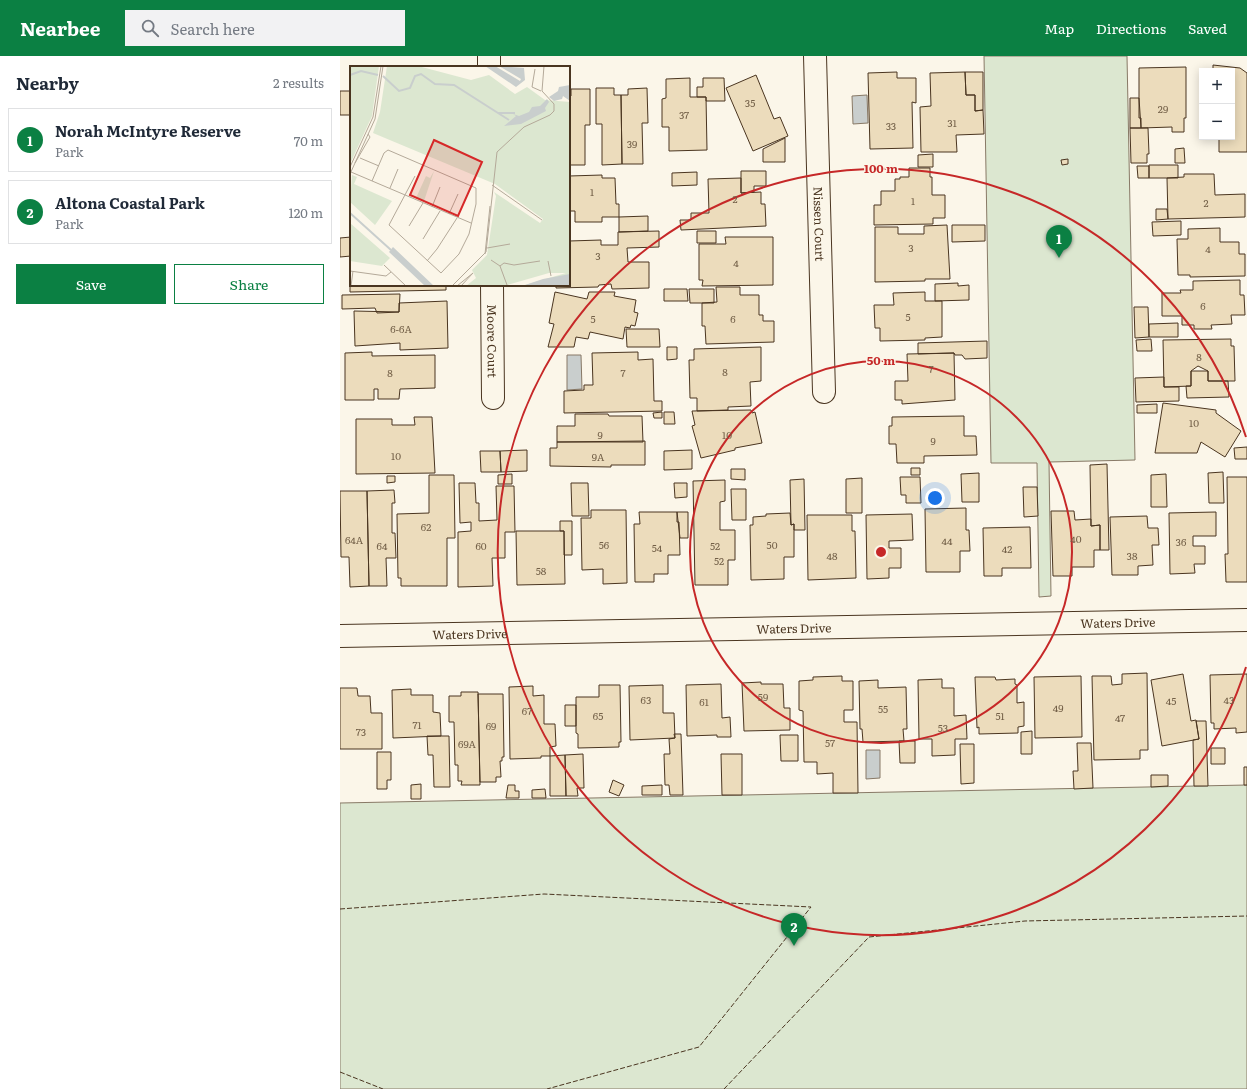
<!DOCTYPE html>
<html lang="en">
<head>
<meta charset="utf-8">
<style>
  body { margin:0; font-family:Literata,serif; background:#f2f2f3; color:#1f2937 }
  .controls { position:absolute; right:12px; top:12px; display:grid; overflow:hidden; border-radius:0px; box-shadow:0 2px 10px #0003 }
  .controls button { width:36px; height:36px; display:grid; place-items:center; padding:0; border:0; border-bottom:1px solid #e0e1e3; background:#fff; color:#1f2937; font:20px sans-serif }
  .you { position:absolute; left:595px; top:442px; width:14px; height:14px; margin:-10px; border:3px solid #fff; border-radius:50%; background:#1a73e8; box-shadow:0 0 0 6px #1a73e833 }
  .badge { display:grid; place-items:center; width:26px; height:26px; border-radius:50%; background:#0b8043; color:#fff; font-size:13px; font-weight:700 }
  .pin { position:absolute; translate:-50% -33px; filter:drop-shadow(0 1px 2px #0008) }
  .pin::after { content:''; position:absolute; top:21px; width:14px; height:12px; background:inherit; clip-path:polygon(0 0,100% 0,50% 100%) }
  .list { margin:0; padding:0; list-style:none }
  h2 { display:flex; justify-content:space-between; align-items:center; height:52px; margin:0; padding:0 16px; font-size:17px }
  h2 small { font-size:13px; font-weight:400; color:#747a83 }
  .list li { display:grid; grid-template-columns:26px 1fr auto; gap:12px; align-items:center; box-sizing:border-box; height:64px; margin:0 8px 8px; padding:0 8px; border:1px solid #e0e1e3; border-radius:0px }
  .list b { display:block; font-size:15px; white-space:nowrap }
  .list p { margin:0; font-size:13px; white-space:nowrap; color:#747a83 }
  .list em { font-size:13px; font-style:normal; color:#747a83 }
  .actions { display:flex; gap:8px; padding:12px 16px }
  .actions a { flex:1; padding:9px 0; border:1px solid #0b8043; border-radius:0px; text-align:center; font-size:14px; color:#0b8043 }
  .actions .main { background:#0b8043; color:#fff }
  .icon { flex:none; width:22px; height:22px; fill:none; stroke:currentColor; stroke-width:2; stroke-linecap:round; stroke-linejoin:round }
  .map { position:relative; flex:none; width:907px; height:1033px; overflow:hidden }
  header { display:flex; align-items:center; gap:24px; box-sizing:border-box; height:56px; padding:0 20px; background:#0b8043; color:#fff }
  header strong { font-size:19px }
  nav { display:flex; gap:22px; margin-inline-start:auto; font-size:14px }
  .search { width:280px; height:36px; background:#f2f2f3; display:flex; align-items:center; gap:10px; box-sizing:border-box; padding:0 14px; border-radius:0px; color:#747a83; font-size:15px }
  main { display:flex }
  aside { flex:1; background:#fff }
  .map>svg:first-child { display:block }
  .green { fill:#dce7d0; stroke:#887966 }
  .water { fill:#c9cecd; stroke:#887966 }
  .building { fill:#ecdcbc; stroke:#4a3520 }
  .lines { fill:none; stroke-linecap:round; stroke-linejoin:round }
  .minor-casing { stroke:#4a3520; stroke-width:24 }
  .minor { stroke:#fbf6e9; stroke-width:22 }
  .fence { stroke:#4a3520; stroke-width:1; stroke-dasharray:5 2; stroke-linecap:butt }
  .ring { fill:none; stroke:#c62828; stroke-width:2 }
  .labels { text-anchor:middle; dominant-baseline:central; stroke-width:3; stroke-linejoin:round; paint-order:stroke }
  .number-label { font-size:10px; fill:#725f47 }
  .street-label { font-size:12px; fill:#4a3520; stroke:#fbf6e9 }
  .inset-river { fill:none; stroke:#c9cecd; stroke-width:2 }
  .inset-road { fill:none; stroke:#b4a999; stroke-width:1 }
  .view { fill:#d62828; fill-opacity:0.15; stroke:#d62828; stroke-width:2 }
  .inset-edge { fill:none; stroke:#4a3520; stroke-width:2 }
  .centre { fill:#c62828; stroke:#fbf6e9; stroke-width:2 }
  .ring-label { font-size:12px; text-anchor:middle; font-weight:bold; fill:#c62828; stroke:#fbf6e9; stroke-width:3; stroke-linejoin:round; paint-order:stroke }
</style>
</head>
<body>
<header>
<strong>Nearbee</strong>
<div class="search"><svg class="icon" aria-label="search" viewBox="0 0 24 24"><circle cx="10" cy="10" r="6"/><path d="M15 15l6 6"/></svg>Search here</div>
<nav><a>Map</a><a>Directions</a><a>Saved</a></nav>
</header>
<main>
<aside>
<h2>Nearby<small>2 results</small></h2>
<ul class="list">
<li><span class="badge">1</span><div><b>Norah McIntyre Reserve</b><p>Park</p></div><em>70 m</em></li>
<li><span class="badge">2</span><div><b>Altona Coastal Park</b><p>Park</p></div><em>120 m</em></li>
</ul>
<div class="actions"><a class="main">Save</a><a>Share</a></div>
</aside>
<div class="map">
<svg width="907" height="1033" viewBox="0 0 907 1033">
  <rect width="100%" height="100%" fill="#fbf6e9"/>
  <path class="green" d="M 644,0 L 787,0 L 795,404 L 709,406 L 711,540 L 699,541 L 697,407 L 651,407 Z
    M 907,729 L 907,1033 L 0,1033 L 0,747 Z"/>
  <path class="water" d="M 527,39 L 528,67 L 513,68 L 512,40 Z
    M 227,299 L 241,299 L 242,333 L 227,334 Z
    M 526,694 L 540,694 L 540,722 L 526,723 Z"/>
  <path class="building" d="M 873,9 L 900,12 L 907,17 L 907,96 L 879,96 L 879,81 L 892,81 L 892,15 L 873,15 Z
    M 846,11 L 846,62 L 844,62 L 844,76 L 832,76 L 832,71 L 801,72 L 801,62 L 799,62 L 799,12 Z
    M 557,16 L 557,22 L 576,22 L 576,47 L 572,46 L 573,92 L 530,93 L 528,17 Z
    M 625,16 L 626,39 L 635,39 L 635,55 L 643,54 L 644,78 L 616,79 L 617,96 L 581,96 L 580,51 L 591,50 L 590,17 Z
    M 625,16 L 643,16 L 643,54 L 635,55 L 635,39 L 626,39 Z
    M 416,19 L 434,63 L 440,61 L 448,80 L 413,95 L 386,32 Z
    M 350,22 L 350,41 L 366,41 L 367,94 L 329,95 L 329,71 L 322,71 L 322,43 L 326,42 L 326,23 Z
    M 363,22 L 384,22 L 385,45 L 366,45 L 366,41 L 357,41 L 357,31 L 363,31 Z
    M 256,32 L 274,32 L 274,39 L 281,39 L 282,108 L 262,109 L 262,68 L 256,68 Z
    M 307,32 L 308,67 L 302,67 L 303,108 L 282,108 L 281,39 L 288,39 L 288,33 Z
    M 231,33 L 250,33 L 250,69 L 245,69 L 245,109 L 229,109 L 229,40 L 231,40 Z
    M 0,35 L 11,35 L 11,59 L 0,59 Z
    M 790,42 L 799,42 L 801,72 L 790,72 Z
    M 790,72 L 808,72 L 809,98 L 807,98 L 807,107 L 791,107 Z
    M 445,82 L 445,106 L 423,106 L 423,93 Z
    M 844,92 L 845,107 L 835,107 L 835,93 Z
    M 593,98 L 593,111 L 578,111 L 578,99 Z
    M 728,103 L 728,108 L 722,109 L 721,104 Z
    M 809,109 L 838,109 L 838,122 L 809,122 Z
    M 797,110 L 809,110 L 809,122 L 798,122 Z
    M 569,112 L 590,112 L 590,121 L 592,121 L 592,139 L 605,139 L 605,162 L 593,162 L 593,168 L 534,169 L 534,149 L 541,149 L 541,135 L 555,135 L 555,123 L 560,123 L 560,121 L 569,121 Z
    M 401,115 L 426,115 L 426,130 L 414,130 L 414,136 L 401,137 Z
    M 357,116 L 357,129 L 332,130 L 332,117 Z
    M 844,118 L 874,118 L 875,139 L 905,138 L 905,161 L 828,163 L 827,122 L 844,121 Z
    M 262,119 L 262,122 L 275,122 L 276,148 L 279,148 L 279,161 L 262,161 L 262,166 L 235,166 L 235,155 L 229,155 L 229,120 Z
    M 401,122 L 401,137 L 421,136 L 421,148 L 425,148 L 426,170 L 341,174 L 340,164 L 351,164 L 351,157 L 369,157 L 368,123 Z
    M 816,153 L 827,153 L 828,163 L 816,164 Z
    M 308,160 L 308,175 L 279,176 L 279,161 Z
    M 841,165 L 841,179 L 813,180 L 812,166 Z
    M 607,169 L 610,223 L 585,223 L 585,225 L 535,226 L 535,171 L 558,171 L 558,178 L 584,178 L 584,170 Z
    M 612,169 L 645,169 L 645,185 L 612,186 Z
    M 880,172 L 880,186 L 899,186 L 899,198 L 905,198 L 905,220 L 850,221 L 850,219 L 838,219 L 837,183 L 848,183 L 848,173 Z
    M 319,175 L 319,191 L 287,192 L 288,206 L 309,206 L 309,232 L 272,233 L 271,228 L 259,229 L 258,231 L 216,232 L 216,229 L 229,229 L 229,185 L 261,184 L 261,189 L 278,189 L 278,176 Z
    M 357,175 L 376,175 L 376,187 L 357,187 Z
    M 11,181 L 11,200 L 0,201 L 0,182 Z
    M 385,181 L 433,181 L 433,229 L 362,230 L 363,224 L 359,224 L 359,188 L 386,188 Z
    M 10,206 L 11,229 L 106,229 L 106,234 L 10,236 Z
    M 900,224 L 900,239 L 904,239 L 905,259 L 891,259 L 892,268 L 871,269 L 872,273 L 854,273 L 854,269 L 842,269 L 842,260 L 822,260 L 822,237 L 841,237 L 840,234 L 853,234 L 853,225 Z
    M 618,227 L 618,230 L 629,229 L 629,244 L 595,245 L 595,228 Z
    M 376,231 L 400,231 L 400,239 L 419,239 L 419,259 L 423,259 L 423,265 L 434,265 L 434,286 L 366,288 L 365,270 L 362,270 L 362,247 L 377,246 Z
    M 324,233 L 347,233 L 348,245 L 324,245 Z
    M 349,233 L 374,233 L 374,247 L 350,247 Z
    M 215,236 L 247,243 L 249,236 L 275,236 L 274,240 L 296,244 L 294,256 L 298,257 L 295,270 L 291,269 L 290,272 L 285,271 L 283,283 L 250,276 L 248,283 L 236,281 L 234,291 L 208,291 L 214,268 L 209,267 Z
    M 585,236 L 585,245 L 602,245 L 602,281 L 585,282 L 585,284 L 540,285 L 540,272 L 535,272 L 534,249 L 554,249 L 553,237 Z
    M 60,238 L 59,256 L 37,257 L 35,252 L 2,253 L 2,239 Z
    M 107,245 L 108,292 L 60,294 L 60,287 L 15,290 L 14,255 L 59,256 L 59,247 Z
    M 794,251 L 808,251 L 809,281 L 795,282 Z
    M 838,267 L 838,281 L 809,281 L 809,268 Z
    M 286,273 L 319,273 L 320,291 L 287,291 Z
    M 811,283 L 812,295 L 797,295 L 796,284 Z
    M 891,283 L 891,290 L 894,290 L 895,325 L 868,325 L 868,315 L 858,310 L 851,315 L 851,330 L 824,331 L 823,284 Z
    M 647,285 L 647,302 L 625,303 L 622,299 L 615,299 L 614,297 L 578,298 L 578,287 Z
    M 327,291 L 337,291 L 337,303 L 327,304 Z
    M 421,291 L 421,325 L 410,326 L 411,350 L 388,351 L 388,354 L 357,355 L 357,342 L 350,342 L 349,304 L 354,304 L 354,293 Z
    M 32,296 L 32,300 L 95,299 L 95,332 L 60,333 L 59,343 L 38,343 L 38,333 L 34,333 L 34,344 L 5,344 L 5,297 Z
    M 298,296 L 298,304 L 313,303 L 314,345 L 322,345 L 322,355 L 224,357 L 224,335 L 244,334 L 244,329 L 253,329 L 252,297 Z
    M 614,297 L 615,344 L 562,348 L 562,344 L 555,344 L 555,325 L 568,325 L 567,298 Z
    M 851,315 L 868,315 L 868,325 L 888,325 L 889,341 L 847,342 L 846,330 L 851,330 Z
    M 824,321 L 824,331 L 839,331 L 839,345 L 796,346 L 795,322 Z
    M 823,347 L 876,354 L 876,357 L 901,375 L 885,401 L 861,386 L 857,397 L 815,397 Z
    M 817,348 L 817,357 L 797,357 L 797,349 Z
    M 411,354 L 412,357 L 415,356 L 422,387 L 395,392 L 395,394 L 361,402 L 352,370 L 355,369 L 352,355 Z
    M 322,356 L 322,362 L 314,362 L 313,357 Z
    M 324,356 L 334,356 L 335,368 L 324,368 Z
    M 235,358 L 268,358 L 269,360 L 302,360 L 303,386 L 217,386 L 217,370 L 235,370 Z
    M 624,360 L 624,380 L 636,380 L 637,399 L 584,400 L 584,407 L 557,407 L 556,388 L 549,388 L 549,370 L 552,370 L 552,361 Z
    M 74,361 L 92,361 L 95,417 L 16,418 L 16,363 L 52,363 L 52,369 L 75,369 Z
    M 305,385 L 305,409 L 271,409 L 271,411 L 210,410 L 210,392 L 217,392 L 217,386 Z
    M 907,391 L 907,403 L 895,403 L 894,392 Z
    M 187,394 L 187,415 L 161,416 L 160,395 Z
    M 352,394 L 352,413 L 324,414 L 324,395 Z
    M 140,395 L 160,395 L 161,416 L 141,416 Z
    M 767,408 L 769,494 L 760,494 L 760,469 L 751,470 L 750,409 Z
    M 571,412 L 580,412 L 580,419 L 571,419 Z
    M 391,413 L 405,413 L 405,424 L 391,423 Z
    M 883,416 L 884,447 L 869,447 L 868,417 Z
    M 639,417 L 639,446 L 622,446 L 621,418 Z
    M 172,418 L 172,428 L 158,428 L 158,419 Z
    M 826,418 L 827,451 L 811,451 L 811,419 Z
    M 89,419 L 114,419 L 115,482 L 107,482 L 107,530 L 61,530 L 61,522 L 58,522 L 57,458 L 89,457 Z
    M 47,420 L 55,420 L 55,426 L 47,427 Z
    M 560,421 L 580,421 L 581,447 L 566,447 L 566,439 L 561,439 Z
    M 887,421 L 907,421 L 907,526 L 886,526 L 885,498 L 888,498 Z
    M 522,422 L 522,457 L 506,457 L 506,423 Z
    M 464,423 L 465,474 L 454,474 L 454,468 L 451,469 L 450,424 Z
    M 385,424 L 385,445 L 380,446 L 380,474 L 395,474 L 395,504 L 388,504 L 388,529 L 355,529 L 353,425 Z
    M 119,427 L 135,427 L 136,447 L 139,447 L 139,465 L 157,464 L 156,430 L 174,430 L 175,476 L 165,476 L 165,502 L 152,502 L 153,530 L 118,531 L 118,476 L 131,475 L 131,466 L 120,467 Z
    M 231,427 L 248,427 L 249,460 L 232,460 Z
    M 334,427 L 347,427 L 347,441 L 335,442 Z
    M 683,431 L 697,431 L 698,460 L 684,461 Z
    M 391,433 L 406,433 L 406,464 L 392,464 Z
    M 54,434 L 55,447 L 52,447 L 52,477 L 55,477 L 56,502 L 46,502 L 47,530 L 29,530 L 27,435 Z
    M 0,435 L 27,435 L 29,530 L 10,531 L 9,501 L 1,501 Z
    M 626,452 L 626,474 L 629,474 L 630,495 L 620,495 L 620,516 L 586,516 L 585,453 Z
    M 251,454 L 286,454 L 287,527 L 263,528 L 263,513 L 242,514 L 241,462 L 251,462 Z
    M 711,455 L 734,455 L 735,464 L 751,463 L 751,470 L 760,469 L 760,494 L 754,494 L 754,511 L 732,511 L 732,520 L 713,520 Z
    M 299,456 L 337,456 L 337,466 L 339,466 L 340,499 L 328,499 L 328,518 L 314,518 L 314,526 L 295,526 L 294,468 L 300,468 Z
    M 337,456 L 348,456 L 348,482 L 340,482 Z
    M 876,456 L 876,480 L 853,480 L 853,490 L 865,490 L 865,508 L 854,508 L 855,517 L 830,518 L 829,457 Z
    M 450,457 L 451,469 L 454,468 L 454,501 L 444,501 L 444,523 L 411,524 L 410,469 L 413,469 L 413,461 L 426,460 L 426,458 Z
    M 572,458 L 573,484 L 549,485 L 549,492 L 561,492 L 561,512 L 549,512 L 549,522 L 527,523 L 526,459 Z
    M 467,459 L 512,459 L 512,475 L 515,475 L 516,522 L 468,524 Z
    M 807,460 L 808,472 L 818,472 L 819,489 L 812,489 L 813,509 L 798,510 L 798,519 L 772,519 L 770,461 Z
    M 220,465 L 232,465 L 232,499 L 224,499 L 224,475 L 220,475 Z
    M 690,471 L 691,512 L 662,512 L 662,520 L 644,520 L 643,472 Z
    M 176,475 L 224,475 L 225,528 L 177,529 Z
    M 807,617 L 808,694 L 800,694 L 800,703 L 754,704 L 752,620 L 771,620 L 772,629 L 782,628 L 782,618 Z
    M 843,618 L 851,665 L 856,664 L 859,683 L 822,690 L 811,624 Z
    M 907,618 L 907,676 L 896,677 L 896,672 L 874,673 L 874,667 L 871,667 L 870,619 Z
    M 502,620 L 502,625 L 513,625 L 513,654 L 504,654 L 504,666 L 517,666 L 518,737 L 493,737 L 493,717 L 477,718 L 477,706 L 464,706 L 463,655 L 459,654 L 459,625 L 473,624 L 473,621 Z
    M 741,620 L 742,681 L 695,682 L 694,621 Z
    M 635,621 L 655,621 L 656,624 L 675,623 L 675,628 L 677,629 L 677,647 L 684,646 L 684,670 L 678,671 L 678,677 L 639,678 L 639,671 L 637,672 Z
    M 602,623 L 602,632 L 614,632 L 614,660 L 626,659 L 627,683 L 615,683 L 615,699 L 592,700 L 592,683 L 579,683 L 578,624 Z
    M 538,624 L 538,632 L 566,631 L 567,673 L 563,673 L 564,685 L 523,686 L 522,673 L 520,673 L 519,625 Z
    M 421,626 L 421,628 L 443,628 L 444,652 L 450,652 L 450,674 L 404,675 L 402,627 Z
    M 381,628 L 382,662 L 390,661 L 391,681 L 377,681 L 377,679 L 347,680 L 346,629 Z
    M 259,629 L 280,629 L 281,686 L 279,686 L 279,691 L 238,692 L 238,678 L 236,677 L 236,641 L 259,641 Z
    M 323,629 L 323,657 L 334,657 L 335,682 L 290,684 L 289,630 Z
    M 193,630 L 193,640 L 204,639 L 204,668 L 215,668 L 216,690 L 210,691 L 210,700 L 201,700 L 201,702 L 170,703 L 169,631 Z
    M 0,632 L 17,632 L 18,640 L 30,640 L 31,657 L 42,657 L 42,693 L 0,693 Z
    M 71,633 L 71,639 L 93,639 L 93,656 L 100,657 L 101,680 L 53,682 L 52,634 Z
    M 121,636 L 138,636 L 140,729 L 121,729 L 122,725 L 118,725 L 118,709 L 115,709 L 114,666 L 109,666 L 109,640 L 121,640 Z
    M 138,638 L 163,638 L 164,701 L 162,701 L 162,705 L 160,705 L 161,721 L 156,721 L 156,726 L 140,726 Z
    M 225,649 L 236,649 L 236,670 L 225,670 Z
    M 856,665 L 866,665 L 868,730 L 854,730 L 853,684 L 859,683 Z
    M 692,675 L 692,698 L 681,698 L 681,676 Z
    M 334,678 L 341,678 L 343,739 L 330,739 L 329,729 L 325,729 L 324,698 L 330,698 L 329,683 L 335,682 Z
    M 440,679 L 458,679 L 458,705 L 441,705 Z
    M 87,680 L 109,680 L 110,731 L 94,731 L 93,699 L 88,699 Z
    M 559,685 L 575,685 L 575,707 L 560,707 Z
    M 737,687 L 751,687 L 753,732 L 734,733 L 733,715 L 738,715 Z
    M 620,688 L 634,688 L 634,727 L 621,728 Z
    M 871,692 L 885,692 L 885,708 L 871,708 Z
    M 37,696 L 51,696 L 51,724 L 47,724 L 47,733 L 37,733 Z
    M 243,698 L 244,732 L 237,732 L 238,740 L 226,740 L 225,699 Z
    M 381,698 L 402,698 L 402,739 L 382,739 Z
    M 225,699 L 226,740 L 210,740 L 210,700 Z
    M 904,711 L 907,711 L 907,729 L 904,729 Z
    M 811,719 L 828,719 L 828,730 L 811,731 Z
    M 273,724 L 284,729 L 279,740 L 269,736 Z
    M 81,728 L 81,743 L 71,743 L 71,729 Z
    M 168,729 L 175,729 L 175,735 L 179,735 L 179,742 L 166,742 Z
    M 322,729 L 322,739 L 302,739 L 302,730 Z
    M 205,733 L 206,742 L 192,742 L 192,734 Z"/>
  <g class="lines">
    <defs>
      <g id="minor">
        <path d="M 149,0 L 149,11"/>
        <path id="s1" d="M 475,0 L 484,336"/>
        <path id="s2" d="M 152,229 L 153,342"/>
        <path id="s3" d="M 0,580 L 907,564"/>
      </g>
    </defs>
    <use href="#minor" class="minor-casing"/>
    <use href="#minor" class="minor"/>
    <path class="fence" d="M 0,853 L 204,838 L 471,851 L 359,991 L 207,1033
      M 0,1016 L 43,1033
      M 384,1033 L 529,881 L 685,865 L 907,860"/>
  </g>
  <g class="ring">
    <circle cx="541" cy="496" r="191"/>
    <path d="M906 611A383 383 0 1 1 906 381"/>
  </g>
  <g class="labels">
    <g class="number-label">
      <text x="410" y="46">35</text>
      <text x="823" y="52">29</text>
      <text x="344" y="58">37</text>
      <text x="612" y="66">31</text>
      <text x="551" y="69">33</text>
      <text x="292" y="87">39</text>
      <text x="252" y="135">1</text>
      <text x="395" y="142">2</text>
      <text x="573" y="144">1</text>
      <text x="866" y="146">2</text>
      <text x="571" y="191">3</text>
      <text x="868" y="192">4</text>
      <text x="258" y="199">3</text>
      <text x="396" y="206">4</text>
      <text x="863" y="249">6</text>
      <text x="568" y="260">5</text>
      <text x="253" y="262">5</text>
      <text x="393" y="262">6</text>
      <text x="61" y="272">6-6A</text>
      <text x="859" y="300">8</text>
      <text x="591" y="312">7</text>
      <text x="385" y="315">8</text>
      <text x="50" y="316">8</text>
      <text x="283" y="316">7</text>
      <text x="854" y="366">10</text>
      <text x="260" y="378">9</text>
      <text x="387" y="378">10</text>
      <text x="593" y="384">9</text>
      <text x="56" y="399">10</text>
      <text x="258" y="400">9A</text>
      <text x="86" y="470">62</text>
      <text x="736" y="482">40</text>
      <text x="14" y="483">64A</text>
      <text x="607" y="484">44</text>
      <text x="841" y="485">36</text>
      <text x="264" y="488">56</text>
      <text x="432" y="488">50</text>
      <text x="42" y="489">64</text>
      <text x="141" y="489">60</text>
      <text x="375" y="489">52</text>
      <text x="317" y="491">54</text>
      <text x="667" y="492">42</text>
      <text x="492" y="499">48</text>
      <text x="792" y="499">38</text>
      <text x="379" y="504">52</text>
      <text x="201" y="514">58</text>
      <text x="423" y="640">59</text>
      <text x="306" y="643">63</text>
      <text x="889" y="643">43</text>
      <text x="831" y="644">45</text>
      <text x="364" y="645">61</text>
      <text x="718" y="651">49</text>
      <text x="543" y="652">55</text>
      <text x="187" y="654">67</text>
      <text x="258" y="659">65</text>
      <text x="660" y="659">51</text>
      <text x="780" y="661">47</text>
      <text x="77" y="668">71</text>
      <text x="151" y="669">69</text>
      <text x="603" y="671">53</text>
      <text x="21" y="675">73</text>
      <text x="490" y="686">57</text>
      <text x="127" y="687">69A</text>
    </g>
    <g class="street-label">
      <text stroke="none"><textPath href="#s1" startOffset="168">Nissen Court</textPath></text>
      <text stroke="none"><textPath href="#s2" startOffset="56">Moore Court</textPath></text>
      <text stroke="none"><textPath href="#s3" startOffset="778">Waters Drive</textPath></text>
      <text stroke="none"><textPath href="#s3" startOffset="454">Waters Drive</textPath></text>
      <text stroke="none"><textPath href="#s3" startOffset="130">Waters Drive</textPath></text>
    </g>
  </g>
  <g transform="translate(10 10)">
    <rect width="220" height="220" fill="#fbf6e9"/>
    <path d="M 0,0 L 29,0 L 22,50 L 0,98 ZM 37,0 L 68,0 L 121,14 L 139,9 L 165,28 L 177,21 L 195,34 L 220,36 L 220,220 L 172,220 L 216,207 L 199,207 L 154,220 L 116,220 L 126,212 L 122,204 L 137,189 L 146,130 L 144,126 L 190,157 L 193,153 L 145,118 L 23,67 L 30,46 ZM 84,105 L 74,135 L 66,132 L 76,110 L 80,112 ZM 2,109 L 7,111 L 4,118 L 42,135 L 25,159 L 0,136 ZM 0,157 L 40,192 L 32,200 L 0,195 Z" fill="#dce7d0"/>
    <path d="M 135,0 L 145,0 L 170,15 L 171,13 L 149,0 L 174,2 L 175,14 L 166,21 ZM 220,19 L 220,35 L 213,30 L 212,33 L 204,35 L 199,31 L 208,25 L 209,21 ZM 197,33 L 199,36 L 195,42 L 196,45 L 171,58 L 154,60 L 166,50 L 163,48 L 169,50 L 179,46 L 182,41 L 190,40 ZM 43,181 L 84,220 L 75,220 L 39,186 ZM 220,208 L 220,220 L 172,220 L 193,213 Z" fill="#c9cecd"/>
    <path class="inset-river" d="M 0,9 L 11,5 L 28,9M 33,10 L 49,25 L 60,22 L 65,10 L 71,8 L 85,18 L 104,19 L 159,54M 148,47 L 165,47M 0,147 L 41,184"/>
    <path class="inset-road" d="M 185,3 L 182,21 L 191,25M 10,92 L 29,100M 5,97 L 20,71 L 18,68M 0,101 L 23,51 L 31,0M 1,106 L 121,157M 0,108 L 25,53 L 33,0M 22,115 L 34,87 L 38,84 L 126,122 L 126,138 L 119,168 L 109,188 L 91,207 L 39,159 L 65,110M 142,119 L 192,154M 40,122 L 48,103M 82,141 L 90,121M 99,148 L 108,128M 59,160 L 73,137M 73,173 L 90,145M 137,182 L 160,178M 135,188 L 140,140M 141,194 L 150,200 L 157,219M 77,195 L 87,183 L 107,152M 198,195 L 201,210M 34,199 L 56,220M 150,200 L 154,197 L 164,199 L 190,195M 0,205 L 36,210 L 41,206M 1,220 L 3,205M 102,220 L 136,186 L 147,86 L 174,61 L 200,49 L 204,45 L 204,38 L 192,25 L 194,0M 107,220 L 123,207 L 111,220"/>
    <path class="view" d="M 84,74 L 132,96 L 108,150 L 60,129 Z"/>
    <rect width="220" height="220" class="inset-edge"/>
  </g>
  <circle cx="541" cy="496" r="6" class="centre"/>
  <g class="ring-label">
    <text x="541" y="117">100 m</text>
    <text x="541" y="309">50 m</text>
  </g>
</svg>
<div class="controls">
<button>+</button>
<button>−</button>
</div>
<div class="you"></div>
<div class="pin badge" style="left:719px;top:202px">1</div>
<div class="pin badge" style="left:454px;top:890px">2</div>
</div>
</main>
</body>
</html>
